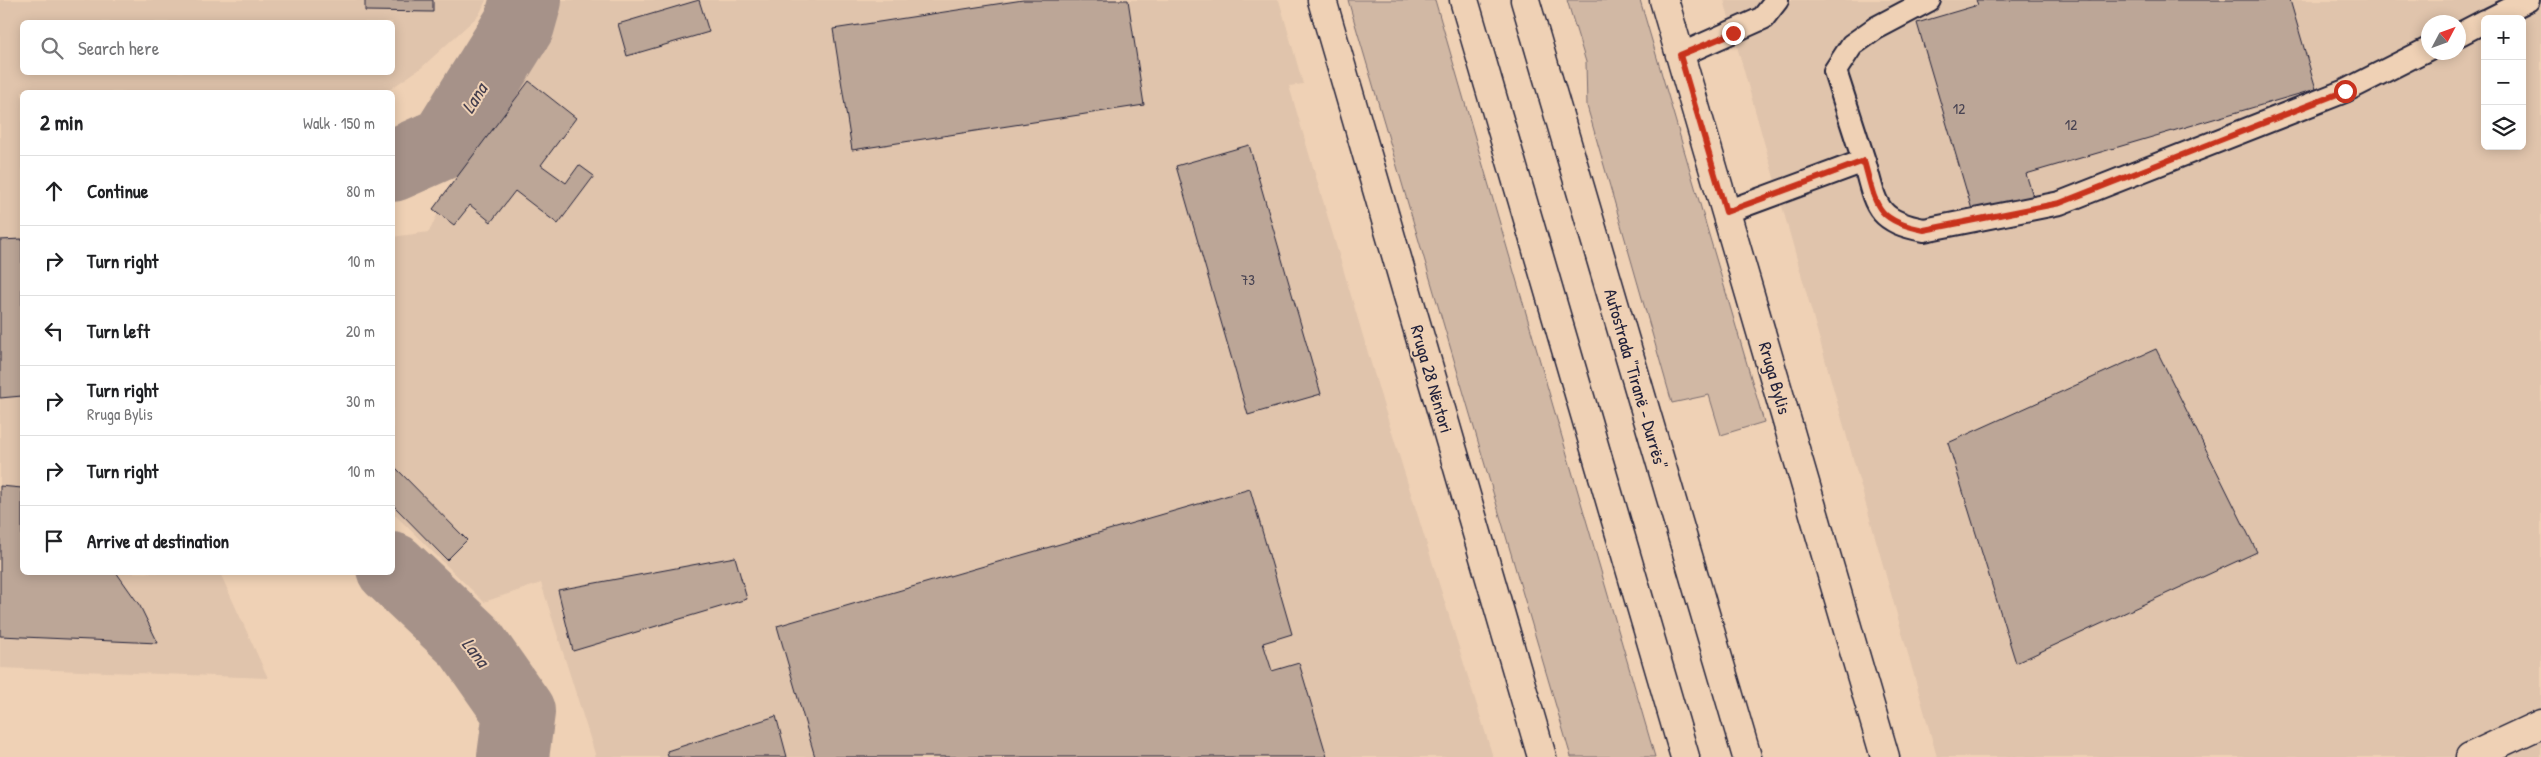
<!DOCTYPE html>
<html lang="en">
<head>
<meta charset="utf-8">
<style>
  body { margin:0; font-family:"Patrick Hand",sans-serif; background:#f6f6f6; color:#202124 }
  .controls { position:absolute; right:15px; top:15px; display:grid; overflow:hidden; border-radius:8px; box-shadow:0 2px 12px #0003 }
  .controls button { width:45px; height:45px; display:grid; place-items:center; padding:0; border:0; border-bottom:1px solid #e0e0e0; background:#fff; color:#202124; font:25px sans-serif }
  .compass { position:absolute; left:2421px; top:15px; width:45px; height:45px; border-radius:50%; background:#fff; box-shadow:0 2px 12px #0003; rotate:49deg }
  .stop { position:absolute; width:15px; height:15px; margin:-11px; border:4px solid #c8321e; border-radius:50%; background:#fff }
  .stop.end { background:#c8321e; border-color:#fff; box-shadow:0 1px 5px #0008 }
  .list { margin:0; padding:0; list-style:none }
  h2 { display:flex; justify-content:space-between; align-items:center; height:65px; margin:0; padding:0 20px; font-size:21px }
  h2 small { font-size:16px; font-weight:400; color:#757577 }
  .list li { display:grid; grid-template-columns:32px 1fr auto; gap:15px; align-items:center; box-sizing:border-box; height:70px; padding:0 20px; border-top:1px solid #e0e0e0 }
  .list b { display:block; font-size:19px; white-space:nowrap }
  .list p { margin:0; font-size:16px; white-space:nowrap; color:#757577 }
  .list em { font-size:16px; font-style:normal; color:#757577 }
  .icon { flex:none; width:28px; height:28px; fill:none; stroke:currentColor; stroke-width:2; stroke-linecap:round; stroke-linejoin:round }
  .map { position:relative; flex:none; width:2541px; height:757px; overflow:hidden }
  .search { position:absolute; background:#fff; box-shadow:0 2px 12px #0003; left:20px; top:20px; width:375px; height:55px; display:flex; align-items:center; gap:12px; box-sizing:border-box; padding:0 18px; border-radius:8px; color:#757577; font-size:19px }
  .panel { position:absolute; background:#fff; box-shadow:0 2px 12px #0003; left:20px; top:90px; width:375px; height:485px; border-radius:8px }
  .map>svg:first-child { display:block }
  .built { fill:#e0c4ac; fill-rule:evenodd }
  .green { fill:#d1b8a4; stroke:#7a6d70 }
  .lines { fill:none; stroke-linecap:round; stroke-linejoin:round }
  .river { stroke:#a69289; stroke-width:72 }
  .building { fill:#bca697; stroke:#22223b }
  .lane-casing { stroke:#22223b; stroke-width:26 }
  .secondary-casing { stroke:#22223b; stroke-width:31 }
  .highway-casing { stroke:#22223b; stroke-width:31 }
  .lane { stroke:#efd1b5; stroke-width:22 }
  .secondary { stroke:#efd1b5; stroke-width:28 }
  .highway { stroke:#efd1b5; stroke-width:28 }
  .route { stroke:#c8321e; stroke-width:6 }
  .labels { text-anchor:middle; dominant-baseline:central; stroke-width:4; stroke-linejoin:round; paint-order:stroke }
  .number-label { font-size:15px; fill:#484352 }
  .street-label { font-size:18px; fill:#22223b; stroke:#efd1b5 }
  .water-label { font-size:19px; font-style:italic; fill:#433e4e; stroke:#efd1b5 }
</style>
</head>
<body>
<div class="map">
<svg width="2541" height="757" viewBox="0 0 2541 757">
  <rect width="100%" height="100%" fill="#efd1b5"/>
  <filter id="ink" filterUnits="userSpaceOnUse"><feTurbulence type="fractalNoise" baseFrequency=".02" numOctaves="2"/><feDisplacementMap in="SourceGraphic" scale="10" xChannelSelector="R" yChannelSelector="G"/><feConvolveMatrix kernelMatrix="1 2 1 2 8 2 1 2 1" color-interpolation-filters="sRGB"/></filter>
  <g filter="url(#ink)">
    <path class="built" d="M 0,0 L 486,0 L 479,15 L 421,68 L 386,92 L 22,92 L 22,572 L 220,573 L 268,678 L 0,668 ZM 22,22 L 392,22 L 392,72 L 22,72 Z
      M 553,0 L 1279,0 L 1303,84 L 1289,86 L 1384,407 L 1493,757 L 596,757 L 541,583 L 484,602 L 393,513 L 392,237 L 429,232 L 437,215 L 528,66 L 549,15 Z
      M 1724,0 L 2541,0 L 2541,757 L 1937,757 ZM 2485,19 L 2522,19 L 2522,146 L 2485,146 ZM 2428,22 L 2458,22 L 2458,52 L 2428,52 Z"/>
    <path class="green" d="M 1348,0 L 1435,0 L 1655,757 L 1571,757 Z
      M 1567,0 L 1640,0 L 1764,422 L 1721,435 L 1709,395 L 1672,403 L 1587,106 L 1586,62 Z"/>
    <g class="lines">
      <path class="river" d="M 392,166 L 446,142 L 519,25 L 526,0
        M 392,568 L 470,642 L 519,712 L 513,757"/>
    </g>
    <path class="building" d="M 365,0 L 433,0 L 433,12 L 365,11 Z
      M 699,0 L 709,32 L 627,56 L 618,24 Z
      M 1023,0 L 1128,0 L 1144,105 L 852,150 L 833,29 Z
      M 1976,0 L 2290,0 L 2316,89 L 2026,174 L 2033,196 L 1973,213 L 1917,23 L 1978,5 Z
      M 529,81 L 576,118 L 541,165 L 566,183 L 579,165 L 594,176 L 558,224 L 515,191 L 491,222 L 470,205 L 454,225 L 433,209 Z
      M 1249,145 L 1321,394 L 1248,415 L 1176,166 Z
      M 22,239 L 22,396 L 0,398 L 0,240 Z
      M 2156,349 L 2257,552 L 2016,663 L 1948,443 Z
      M 392,464 L 467,540 L 447,560 L 392,504 Z
      M 0,486 L 22,488 L 22,572 L 116,572 L 140,606 L 158,643 L 0,636 Z
      M 1250,489 L 1292,634 L 1263,643 L 1272,671 L 1299,663 L 1327,757 L 815,757 L 777,626 Z
      M 735,557 L 747,599 L 573,651 L 558,590 Z
      M 776,716 L 787,757 L 668,757 L 667,751 Z"/>
    <g class="lines">
      <defs>
        <path id="lane" d="M 2490,19 L 2528,0
          M 2458,35 L 2485,21
          M 1680,55 L 1763,18 L 1777,0
          M 1864,161 C 1876,205 1875,221 1924,230 L 2060,203 L 2345,91 L 2428,49
          M 1726,212 L 1864,161 L 1835,71 L 1852,45 L 1876,28 L 1929,0"/>
        <path id="secondary" d="M 1322,0 L 1542,757
          M 1664,0 L 1885,757
          M 2470,757 L 2541,724"/>
        <path id="highway" d="M 1464,0 L 1685,757
          M 1525,0 L 1747,757"/>
      </defs>
      <use href="#lane" class="lane-casing"/>
      <use href="#secondary" class="secondary-casing"/>
      <use href="#highway" class="highway-casing"/>
      <use href="#lane" class="lane"/>
      <use href="#secondary" class="secondary"/>
      <use href="#highway" class="highway"/>
    </g>
  </g>
  <g class="lines" filter="url(#ink)">
    <path class="route" d="M 1733,33 L 1680,55 L 1726,212 L 1864,161 C 1876,205 1875,221 1924,230 L 2060,203 L 2345,91"/>
  </g>
  <g class="labels">
    <g class="number-label">
      <text x="1959" y="108">12</text>
      <text x="2071" y="124">12</text>
      <text x="1248" y="279">73</text>
    </g>
    <g class="street-label">
      <text transform="translate(1775 378) rotate(74)">Rruga Bylis</text>
      <text transform="translate(1432 379) rotate(74)">Rruga 28 Nëntori</text>
      <text transform="translate(1636 379) rotate(74)">Autostrada "Tiranë - Durrës"</text>
    </g>
    <g class="water-label">
      <text transform="translate(474 98) rotate(-58)">Lana</text>
      <text transform="translate(476 652) rotate(52)">Lana</text>
    </g>
  </g>
</svg>
<div class="controls">
<button>+</button>
<button>−</button>
<button><svg class="icon" aria-label="layers" viewBox="0 0 24 24"><path d="M12 4l9 5-9 5-9-5zM3 14l9 5 9-5"/></svg></button>
</div>
<svg class="compass" viewBox="-18 -18 36 36"><path d="M0-13l5 13h-10z" fill="#e53935"/><path d="M0 13l5-13h-10z" fill="#757577"/></svg>
<div class="stop" style="left:2345px;top:91px"></div>
<div class="stop end" style="left:1733px;top:33px"></div>
<div class="search"><svg class="icon" aria-label="search" viewBox="0 0 24 24"><circle cx="10" cy="10" r="6"/><path d="M15 15l6 6"/></svg>Search here</div>
<section class="panel">
<h2>2 min<small>Walk · 150 m</small></h2>
<ul class="list">
<li><svg class="icon" aria-label="ahead" viewBox="0 0 24 24"><path d="M12 20V5M6 11l6-6 6 6"/></svg><div><b>Continue</b></div><em>80 m</em></li>
<li><svg class="icon" aria-label="right" viewBox="0 0 24 24"><path d="M7 20v-9h11M14 6l5 5-5 5"/></svg><div><b>Turn right</b></div><em>10 m</em></li>
<li><svg class="icon" aria-label="left" viewBox="0 0 24 24"><path d="M17 20v-9H6M10 6l-5 5 5 5"/></svg><div><b>Turn left</b></div><em>20 m</em></li>
<li><svg class="icon" aria-label="right" viewBox="0 0 24 24"><path d="M7 20v-9h11M14 6l5 5-5 5"/></svg><div><b>Turn right</b><p>Rruga Bylis</p></div><em>30 m</em></li>
<li><svg class="icon" aria-label="right" viewBox="0 0 24 24"><path d="M7 20v-9h11M14 6l5 5-5 5"/></svg><div><b>Turn right</b></div><em>10 m</em></li>
<li><svg class="icon" aria-label="arrive" viewBox="0 0 24 24"><path d="M6 21V4h12l-3 4 3 4H6"/></svg><div><b>Arrive at destination</b></div></li>
</ul>
</section>
</div>
</body>
</html>
